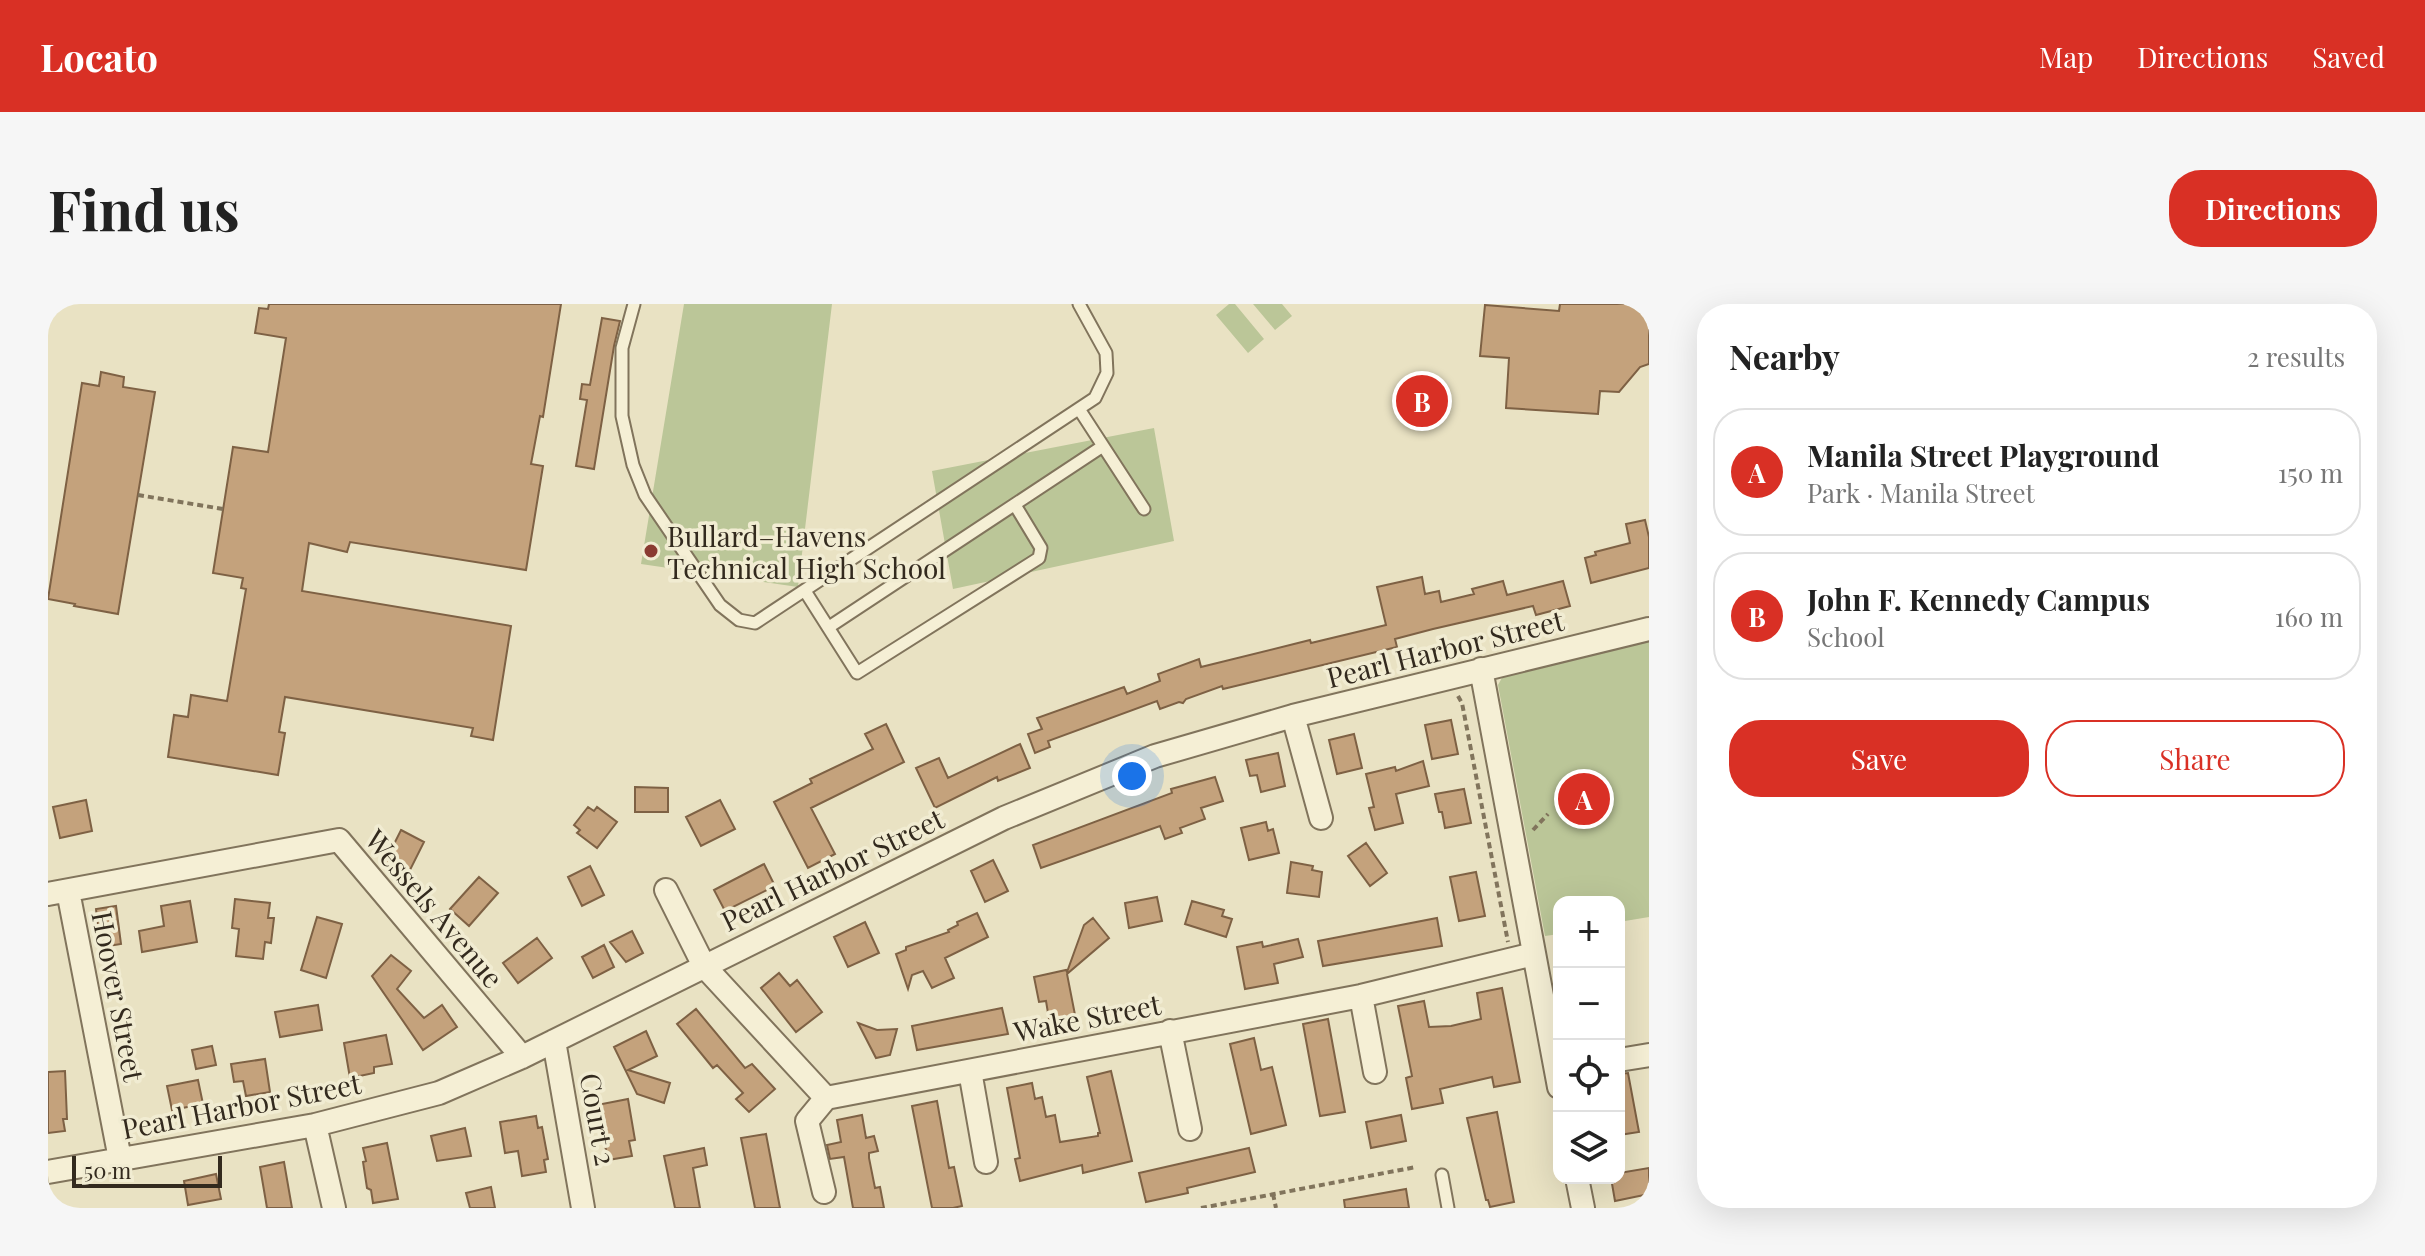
<!DOCTYPE html>
<html lang="en">
<head>
<meta charset="utf-8">
<style>
  body { margin:0; font-family:"Playfair Display",serif; background:#f6f6f6; color:#222 }
  .controls { position:absolute; right:24px; bottom:24px; display:grid; overflow:hidden; border-radius:16px; box-shadow:0 8px 32px #0002 }
  .controls button { width:72px; height:72px; display:grid; place-items:center; padding:0; border:0; border-bottom:2px solid #e0e0e0; background:#fff; color:#222; font:40px sans-serif }
  .scale { position:absolute; left:24px; bottom:20px; width:150px; box-sizing:border-box; padding-left:8px; border:4px solid #332a1e; border-top:0; font-size:22px; line-height:28px; white-space:nowrap; color:#332a1e; -webkit-text-stroke:6px #f1ecd2; paint-order:stroke }
  .you { position:absolute; left:1084px; top:472px; width:28px; height:28px; margin:-20px; border:6px solid #fff; border-radius:50%; background:#1a73e8; box-shadow:0 0 0 12px #1a73e833 }
  .badge { display:grid; place-items:center; width:52px; height:52px; border-radius:50%; background:#d93025; color:#fff; font-size:26px; font-weight:700 }
  .pin { position:absolute; translate:-50% -50%; border:4px solid #fff; box-shadow:0 2px 8px #0006 }
  .list { margin:0; padding:0; list-style:none }
  h2 { display:flex; justify-content:space-between; align-items:center; height:104px; margin:0; padding:0 32px; font-size:34px }
  h2 small { font-size:26px; font-weight:400; color:#767676 }
  .list li { display:grid; grid-template-columns:52px 1fr auto; gap:24px; align-items:center; box-sizing:border-box; height:128px; margin:0 16px 16px; padding:0 16px; border:2px solid #e0e0e0; border-radius:32px }
  .list b { display:block; font-size:30px; white-space:nowrap }
  .list p { margin:0; font-size:26px; white-space:nowrap; color:#767676 }
  .list em { font-size:26px; font-style:normal; color:#767676 }
  .actions { display:flex; gap:16px; padding:24px 32px }
  .actions a { flex:1; padding:18px 0; border:2px solid #d93025; border-radius:32px; text-align:center; font-size:28px; color:#d93025 }
  .actions .main { background:#d93025; color:#fff }
  .icon { flex:none; width:44px; height:44px; fill:none; stroke:currentColor; stroke-width:2; stroke-linecap:round; stroke-linejoin:round }
  .map { position:relative; flex:none; width:1601px; height:904px; overflow:hidden; border-radius:32px }
  header { display:flex; align-items:center; gap:48px; box-sizing:border-box; height:112px; padding:0 40px; background:#d93025; color:#fff }
  header strong { font-size:38px }
  nav { display:flex; gap:44px; margin-inline-start:auto; font-size:28px }
  .intro { display:flex; align-items:center; justify-content:space-between; box-sizing:border-box; height:192px; padding:0 48px }
  h1 { margin:0; font-size:56px }
  .button { padding:20px 36px; border-radius:32px; background:#d93025; color:#fff; font-size:28px; font-weight:700 }
  main { display:flex; gap:48px; padding:0 48px }
  aside { flex:1; background:#fff; border-radius:32px; box-shadow:0 8px 32px #0002 }
  .map>svg:first-child { display:block }
  .green { fill:#bbc698 }
  .building { fill:#c4a27c; stroke:#7e6144; stroke-width:2 }
  .lines { fill:none; stroke-linecap:round; stroke-linejoin:round }
  .lane-casing { stroke:#81745c; stroke-width:15 }
  .street-casing { stroke:#81745c; stroke-width:26 }
  .path { stroke:#81745c; stroke-width:4; stroke-dasharray:6 4; stroke-linecap:butt }
  .lane { stroke:#f5efd5; stroke-width:11 }
  .street { stroke:#f5efd5; stroke-width:22 }
  .poi-dot { fill:#8a3b31; stroke:#f1ecd2; stroke-width:3 }
  .labels { text-anchor:middle; dominant-baseline:central; stroke-width:7; stroke-linejoin:round; paint-order:stroke }
  .poi-label { font-size:28px; fill:#332a1e; stroke:#f1ecd2; text-anchor:start }
  .street-label { font-size:28px; fill:#332a1e; stroke:#f1ecd2 }
</style>
</head>
<body>
<header>
<strong>Locato</strong>
<nav><a>Map</a><a>Directions</a><a>Saved</a></nav>
</header>
<div class="intro"><h1>Find us</h1><a class="button">Directions</a></div>
<main>
<div class="map">
<svg width="1601" height="904" viewBox="0 0 1601 904">
  <rect width="100%" height="100%" fill="#e9e2c3"/>
  <path class="green" d="M 636,0 L 784,0 L 750,283 L 593,260 Z
    M 1181,0 L 1187,0 L 1216,35 L 1200,49 L 1168,11 Z
    M 1205,0 L 1234,0 L 1244,12 L 1227,26 Z
    M 1106,124 L 1126,237 L 905,285 L 884,167 Z
    M 1601,334 L 1601,613 L 1571,618 L 1571,598 L 1511,598 L 1511,630 L 1497,632 L 1450,381 L 1456,370 Z"/>
  <path class="building" d="M 221,0 L 513,0 L 495,113 L 492,112 L 483,160 L 495,162 L 478,266 L 302,238 L 299,248 L 261,239 L 254,287 L 463,322 L 445,436 L 423,432 L 425,424 L 237,393 L 231,428 L 237,429 L 230,471 L 120,453 L 126,411 L 140,413 L 143,391 L 179,397 L 198,285 L 193,284 L 195,274 L 165,269 L 185,143 L 220,148 L 238,34 L 207,29 L 211,4 L 220,5 Z
    M 1512,0 L 1601,0 L 1601,60 L 1592,63 L 1571,88 L 1552,87 L 1550,110 L 1458,104 L 1461,54 L 1432,52 L 1437,1 L 1511,7 Z
    M 554,14 L 572,17 L 566,42 L 546,165 L 528,162 L 539,96 L 532,95 L 534,80 L 542,81 Z
    M 53,68 L 76,73 L 75,83 L 107,88 L 70,310 L 26,302 L 27,300 L 0,295 L 34,79 L 51,82 Z
    M 1597,216 L 1601,233 L 1601,264 L 1543,279 L 1537,254 L 1548,251 L 1547,248 L 1582,239 L 1578,220 Z
    M 1374,273 L 1377,290 L 1391,287 L 1393,298 L 1426,290 L 1424,285 L 1455,277 L 1459,291 L 1515,277 L 1522,302 L 1488,311 L 1485,302 L 1385,325 L 1347,335 L 1349,343 L 1175,385 L 1174,382 L 1138,395 L 1135,399 L 1131,398 L 1112,405 L 1109,397 L 1000,437 L 1002,443 L 987,449 L 980,430 L 994,425 L 989,414 L 1076,383 L 1079,390 L 1112,377 L 1110,370 L 1151,355 L 1153,363 L 1262,336 L 1263,339 L 1338,321 L 1329,283 Z
    M 1403,416 L 1410,450 L 1384,455 L 1377,421 Z
    M 838,420 L 856,458 L 763,504 L 787,550 L 760,564 L 726,498 L 764,479 L 762,475 L 825,445 L 817,430 Z
    M 1306,430 L 1314,464 L 1289,470 L 1281,436 Z
    M 972,440 L 982,464 L 950,477 L 949,473 L 887,504 L 868,464 L 891,454 L 900,474 Z
    M 1230,449 L 1237,482 L 1213,488 L 1209,471 L 1202,472 L 1198,456 Z
    M 1375,457 L 1381,482 L 1348,490 L 1355,519 L 1327,526 L 1321,504 L 1326,503 L 1318,470 L 1347,463 L 1348,467 Z
    M 1167,473 L 1175,497 L 1153,504 L 1157,515 L 1132,524 L 1134,529 L 1117,535 L 1112,522 L 993,564 L 985,541 L 1124,489 L 1123,485 Z
    M 587,483 L 620,484 L 620,508 L 587,508 Z
    M 1416,485 L 1423,519 L 1397,524 L 1394,508 L 1391,508 L 1387,490 Z
    M 38,496 L 44,527 L 12,534 L 5,503 Z
    M 672,496 L 687,525 L 653,542 L 638,513 Z
    M 540,503 L 546,507 L 549,503 L 569,518 L 549,544 L 529,529 L 532,526 L 526,521 Z
    M 1218,518 L 1220,527 L 1225,525 L 1231,549 L 1201,556 L 1193,524 Z
    M 353,526 L 376,538 L 359,572 L 336,560 Z
    M 1318,539 L 1339,569 L 1322,582 L 1300,552 Z
    M 945,556 L 960,587 L 937,598 L 923,567 Z
    M 1243,558 L 1265,562 L 1264,566 L 1274,568 L 1271,593 L 1239,589 Z
    M 716,560 L 727,582 L 677,607 L 666,586 Z
    M 542,562 L 556,591 L 534,602 L 520,573 Z
    M 1428,568 L 1437,612 L 1411,617 L 1402,573 Z
    M 431,573 L 450,589 L 421,622 L 402,605 Z
    M 1109,593 L 1114,617 L 1081,624 L 1077,599 Z
    M 187,595 L 222,599 L 220,614 L 226,614 L 223,639 L 217,638 L 215,655 L 188,652 L 191,625 L 184,624 Z
    M 142,597 L 149,638 L 94,648 L 91,627 L 116,622 L 113,602 Z
    M 1144,597 L 1176,606 L 1174,612 L 1184,615 L 1178,633 L 1137,620 Z
    M 68,602 L 73,640 L 55,643 L 51,633 L 48,605 Z
    M 929,609 L 940,633 L 897,654 L 906,674 L 884,684 L 875,667 L 864,671 L 860,685 L 848,650 L 858,646 L 858,643 L 901,628 L 900,626 L 910,621 L 909,618 Z
    M 269,613 L 294,620 L 278,674 L 253,666 Z
    M 1045,614 L 1061,634 L 1019,670 L 1028,716 L 1002,721 L 998,697 L 991,698 L 986,673 L 1018,666 L 1019,668 L 1036,621 Z
    M 1389,614 L 1394,642 L 1275,662 L 1270,637 Z
    M 817,618 L 831,649 L 800,663 L 786,633 Z
    M 584,627 L 595,649 L 578,658 L 562,638 Z
    M 489,634 L 504,654 L 470,679 L 455,659 Z
    M 1250,635 L 1255,653 L 1226,660 L 1230,679 L 1197,685 L 1189,643 L 1214,638 L 1215,643 Z
    M 556,641 L 566,663 L 545,674 L 534,653 Z
    M 343,651 L 363,667 L 349,685 L 376,714 L 394,701 L 409,723 L 375,746 L 324,672 Z
    M 731,669 L 742,682 L 749,676 L 774,708 L 748,728 L 713,684 Z
    M 1454,684 L 1472,778 L 1446,783 L 1444,773 L 1392,785 L 1395,799 L 1364,805 L 1358,774 L 1364,772 L 1350,702 L 1376,697 L 1381,723 L 1403,722 L 1433,715 L 1429,689 Z
    M 270,701 L 274,726 L 232,733 L 227,708 Z
    M 954,704 L 960,730 L 869,746 L 864,722 Z
    M 648,705 L 697,764 L 704,760 L 727,785 L 701,808 L 688,795 L 695,789 L 669,761 L 665,764 L 629,720 Z
    M 1280,715 L 1297,808 L 1272,812 L 1255,720 Z
    M 810,719 L 829,726 L 849,725 L 842,751 L 828,754 Z
    M 598,727 L 609,752 L 580,766 L 622,779 L 616,799 L 589,790 L 566,743 Z
    M 338,731 L 344,760 L 326,763 L 326,769 L 302,774 L 296,739 Z
    M 1206,734 L 1213,766 L 1224,763 L 1238,821 L 1203,830 L 1182,740 Z
    M 164,742 L 168,761 L 148,765 L 144,746 Z
    M 217,755 L 222,788 L 198,792 L 195,777 L 186,778 L 183,760 Z
    M 17,767 L 19,815 L 15,815 L 17,827 L 0,829 L 0,768 Z
    M 1063,767 L 1084,857 L 1035,869 L 1034,861 L 972,877 L 967,855 L 972,854 L 959,784 L 984,779 L 987,795 L 994,793 L 998,813 L 1007,811 L 1012,838 L 1050,832 L 1050,829 L 1052,829 L 1039,773 Z
    M 1580,769 L 1591,828 L 1571,831 L 1571,770 Z
    M 150,776 L 155,800 L 124,806 L 119,782 Z
    M 580,795 L 587,836 L 581,837 L 584,852 L 560,856 L 549,801 Z
    M 889,797 L 901,864 L 906,863 L 914,902 L 905,904 L 884,904 L 864,802 Z
    M 1449,808 L 1466,898 L 1442,903 L 1440,896 L 1438,896 L 1419,814 Z
    M 814,811 L 818,834 L 826,832 L 830,847 L 821,849 L 821,854 L 827,884 L 832,883 L 836,904 L 805,904 L 796,853 L 782,855 L 779,841 L 793,838 L 789,816 Z
    M 1353,811 L 1358,837 L 1323,844 L 1318,818 Z
    M 488,812 L 490,824 L 494,823 L 500,855 L 496,856 L 498,868 L 474,872 L 470,847 L 457,849 L 452,818 Z
    M 417,824 L 423,852 L 389,857 L 383,832 Z
    M 718,830 L 732,904 L 707,904 L 693,834 Z
    M 339,839 L 350,895 L 325,899 L 323,886 L 319,884 L 315,858 L 318,857 L 315,844 Z
    M 656,844 L 659,861 L 645,864 L 652,904 L 627,904 L 616,852 Z
    M 1201,844 L 1207,868 L 1139,884 L 1140,889 L 1098,898 L 1091,869 Z
    M 236,858 L 244,904 L 219,904 L 212,863 Z
    M 1601,864 L 1601,890 L 1567,897 L 1563,874 L 1571,874 L 1571,869 Z
    M 168,870 L 173,895 L 140,901 L 136,877 Z
    M 443,883 L 447,904 L 422,904 L 418,889 Z
    M 1358,885 L 1361,904 L 1297,904 L 1296,896 Z"/>
  <g class="lines">
    <defs>
      <path id="lane" d="M 586,0 L 574,44 L 574,112 L 585,161 L 597,191 L 672,301 L 691,316 L 707,319 L 1047,94 L 1059,69 L 1058,49 L 1031,0
        M 1031,105 L 1096,205
        M 757,287 L 809,369 L 991,254 L 993,244 L 967,201
        M 781,323 L 1055,142
        M 1394,871 L 1400,904"/>
      <path id="street" d="M 1433,365 L 1511,783
        M 1245,412 L 1273,514
        M 618,586 L 656,662 L 778,794 L 1313,692 L 1486,650
        M 20,587 L 72,855
        M 0,590 L 291,536 L 474,753
        M 1313,692 L 1327,768
        M 1122,727 L 1142,825
        M 506,737 L 535,904
        M 1571,756 L 1601,751
        M 922,767 L 938,858
        M 267,821 L 286,904
        M 0,868 L 267,821 L 391,789 L 474,753 L 956,514 L 1107,452 L 1245,412 L 1601,325
        M 1529,874 L 1535,904
        M 776,888 L 759,817 L 778,794"/>
    </defs>
    <use href="#lane" class="lane-casing"/>
    <use href="#street" class="street-casing"/>
    <path class="path" d="M 90,191 L 175,205
      M 1410,392 L 1414,399 L 1460,638
      M 1485,526 L 1500,510
      M 1225,890 L 1228,904
      M 1153,904 L 1368,863"/>
    <use href="#lane" class="lane"/>
    <use href="#street" class="street"/>
  </g>
  <circle class="poi-dot" cx="603" cy="247" r="8"/>
  <g class="labels">
    <g class="poi-label">
      <text x="619" y="231">Bullard–Havens<tspan x="619" dy="32">Technical High School</tspan></text>
    </g>
    <g class="street-label">
      <text transform="translate(1397 344) rotate(-14)">Pearl Harbor Street</text>
      <text transform="translate(784 565) rotate(-26)">Pearl Harbor Street</text>
      <text transform="translate(387 604) rotate(50)">Wessels Avenue</text>
      <text transform="translate(71 692) rotate(79)">Hoover Street</text>
      <text transform="translate(1039 713) rotate(-11)">Wake Street</text>
      <text transform="translate(193 801) rotate(-11)">Pearl Harbor Street</text>
      <text transform="translate(551 815) rotate(80)">Court 2</text>
    </g>
  </g>
</svg>
<div class="controls">
<button>+</button>
<button>−</button>
<button><svg class="icon" aria-label="locate" viewBox="0 0 24 24"><circle cx="12" cy="12" r="6"/><path d="M12 2v4M12 18v4M2 12h4M18 12h4"/></svg></button>
<button><svg class="icon" aria-label="layers" viewBox="0 0 24 24"><path d="M12 4l9 5-9 5-9-5zM3 14l9 5 9-5"/></svg></button>
</div>
<div class="scale">50 m</div>
<div class="you"></div>
<div class="pin badge" style="left:1536px;top:495px">A</div>
<div class="pin badge" style="left:1374px;top:97px">B</div>
</div>
<aside>
<h2>Nearby<small>2 results</small></h2>
<ul class="list">
<li><span class="badge">A</span><div><b>Manila Street Playground</b><p>Park · Manila Street</p></div><em>150 m</em></li>
<li><span class="badge">B</span><div><b>John F. Kennedy Campus</b><p>School</p></div><em>160 m</em></li>
</ul>
<div class="actions"><a class="main">Save</a><a>Share</a></div>
</aside>
</main>
</body>
</html>
